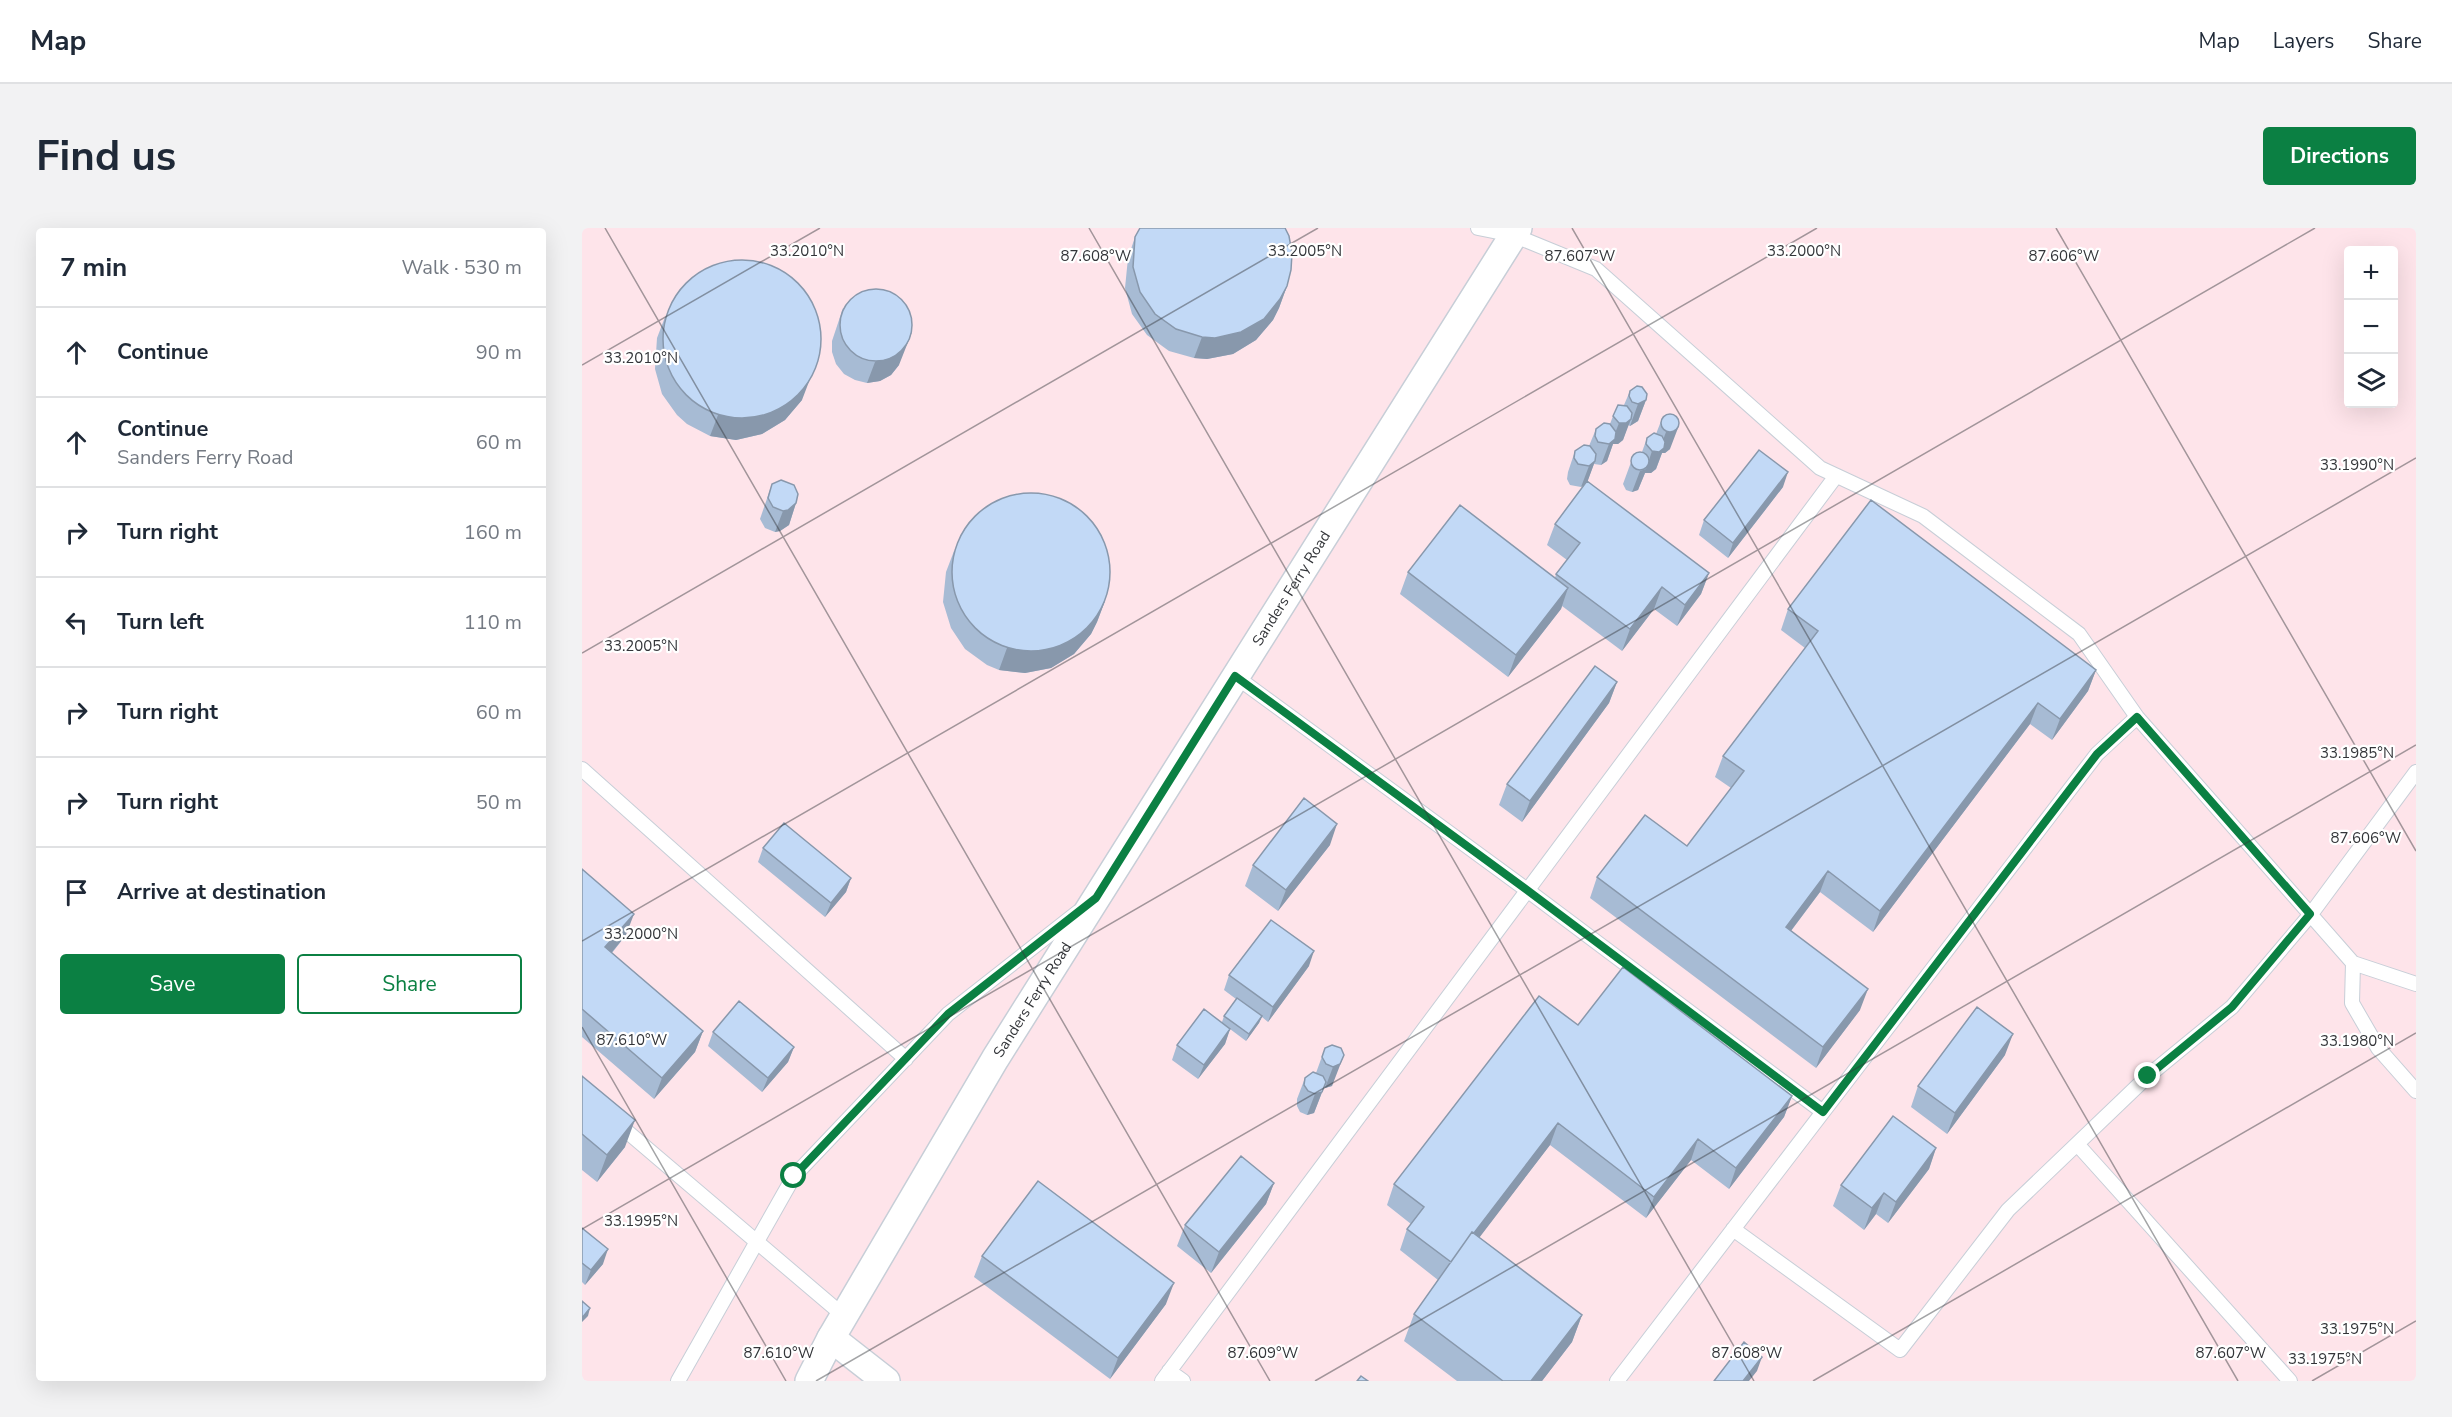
<!DOCTYPE html>
<html lang="en">
<head>
<meta charset="utf-8">
<style>
  body { margin:0; font-family:"Nunito Sans",sans-serif; background:#f2f2f3; color:#1f2937 }
  .controls { position:absolute; right:18px; top:18px; display:grid; overflow:hidden; border-radius:6px; box-shadow:0 6px 24px #0002 }
  .controls button { width:54px; height:54px; display:grid; place-items:center; padding:0; border:0; border-bottom:2px solid #e0e1e3; background:#fff; color:#1f2937; font:30px sans-serif }
  .stop { position:absolute; width:18px; height:18px; margin:-14px; border:4px solid #0b8043; border-radius:50%; background:#fff }
  .stop.end { background:#0b8043; border-color:#fff; box-shadow:0 2px 6px #0008 }
  .list { margin:0; padding:0; list-style:none }
  h2 { display:flex; justify-content:space-between; align-items:center; height:78px; margin:0; padding:0 24px; font-size:26px }
  h2 small { font-size:20px; font-weight:400; color:#747a83 }
  .list li { display:grid; grid-template-columns:39px 1fr auto; gap:18px; align-items:center; box-sizing:border-box; height:90px; padding:0 24px; border-top:2px solid #e0e1e3 }
  .list b { display:block; font-size:22px; white-space:nowrap }
  .list p { margin:0; font-size:20px; white-space:nowrap; color:#747a83 }
  .list em { font-size:20px; font-style:normal; color:#747a83 }
  .actions { display:flex; gap:12px; padding:18px 24px }
  .actions a { flex:1; padding:14px 0; border:2px solid #0b8043; border-radius:6px; text-align:center; font-size:21px; color:#0b8043 }
  .actions .main { background:#0b8043; color:#fff }
  .icon { flex:none; width:33px; height:33px; fill:none; stroke:currentColor; stroke-width:2; stroke-linecap:round; stroke-linejoin:round }
  .map { position:relative; flex:none; width:1834px; height:1153px; overflow:hidden; border-radius:6px }
  header { display:flex; align-items:center; gap:36px; box-sizing:border-box; height:84px; padding:0 30px; background:#fff; border-bottom:2px solid #e0e1e3 }
  header strong { font-size:28px }
  nav { display:flex; gap:33px; margin-inline-start:auto; font-size:21px }
  .intro { display:flex; align-items:center; justify-content:space-between; box-sizing:border-box; height:144px; padding:0 36px }
  h1 { margin:0; font-size:42px }
  .button { padding:15px 27px; border-radius:6px; background:#0b8043; color:#fff; font-size:21px; font-weight:700 }
  main { display:flex; gap:36px; padding:0 36px }
  aside { flex:1; background:#fff; border-radius:6px; box-shadow:0 6px 24px #0002 }
  .map>svg:first-child { display:block }
  .industrial { fill:#fee4ea; fill-rule:evenodd }
  .lines { fill:none; stroke-linecap:round; stroke-linejoin:round }
  .service-casing { stroke:#c7ced7; stroke-width:16 }
  .minor-casing { stroke:#c7ced7; stroke-width:30 }
  .service { stroke:#fff; stroke-width:14 }
  .minor { stroke:#fff; stroke-width:27 }
  .wall { fill:#a7bbd4 }
  .shaded-wall { fill:#8898ac }
  .building { fill:#c2d9f6; stroke:#8898ac; stroke-width:1.5 }
  .route { stroke:#0b8043; stroke-width:8 }
  .ticks { fill:none; stroke:#333539; stroke-width:1.5; stroke-opacity:0.45 }
  .labels { text-anchor:middle; dominant-baseline:central; stroke-width:4.5; stroke-linejoin:round; paint-order:stroke }
  .street-label { font-size:15px; fill:#333539; stroke:#fff }
  .ticks-label { font-size:15px; text-anchor:middle; fill:#333539; stroke:#fff; stroke-width:4.5; stroke-linejoin:round; paint-order:stroke }
</style>
</head>
<body>
<header>
<strong>Map</strong>
<nav><a>Map</a><a>Layers</a><a>Share</a></nav>
</header>
<div class="intro"><h1>Find us</h1><a class="button">Directions</a></div>
<main>
<aside>
<h2>7 min<small>Walk · 530 m</small></h2>
<ul class="list">
<li><svg class="icon" aria-label="ahead" viewBox="0 0 24 24"><path d="M12 20V5M6 11l6-6 6 6"/></svg><div><b>Continue</b></div><em>90 m</em></li>
<li><svg class="icon" aria-label="ahead" viewBox="0 0 24 24"><path d="M12 20V5M6 11l6-6 6 6"/></svg><div><b>Continue</b><p>Sanders Ferry Road</p></div><em>60 m</em></li>
<li><svg class="icon" aria-label="right" viewBox="0 0 24 24"><path d="M7 20v-9h11M14 6l5 5-5 5"/></svg><div><b>Turn right</b></div><em>160 m</em></li>
<li><svg class="icon" aria-label="left" viewBox="0 0 24 24"><path d="M17 20v-9H6M10 6l-5 5 5 5"/></svg><div><b>Turn left</b></div><em>110 m</em></li>
<li><svg class="icon" aria-label="right" viewBox="0 0 24 24"><path d="M7 20v-9h11M14 6l5 5-5 5"/></svg><div><b>Turn right</b></div><em>60 m</em></li>
<li><svg class="icon" aria-label="right" viewBox="0 0 24 24"><path d="M7 20v-9h11M14 6l5 5-5 5"/></svg><div><b>Turn right</b></div><em>50 m</em></li>
<li><svg class="icon" aria-label="arrive" viewBox="0 0 24 24"><path d="M6 21V4h12l-3 4 3 4H6"/></svg><div><b>Arrive at destination</b></div></li>
</ul>
<div class="actions"><a class="main">Save</a><a>Share</a></div>
</aside>
<div class="map">
<svg width="1834" height="1153" viewBox="0 0 1834 1153">
  <rect width="100%" height="100%" fill="#f0f6fd"/>
  <path class="industrial" d="M 0,0 L 1834,0 L 1834,1153 L 0,1153 ZM 1766,22 L 1812,22 L 1812,176 L 1766,176 Z"/>
  <g class="lines">
    <defs>
      <path id="service" d="M 896,0 L 931,7 L 1014,41 L 1238,240 L 1341,288 L 1497,406 L 1555,489 L 1771,735
        M 653,448 L 945,662 L 1241,884
        M 0,541 L 324,831
        M 1834,756 L 1771,735 L 1770,775 L 1796,820 L 1834,863
        M 35,895 L 262,1088
        M 1495,916 L 1708,1153
        M 1151,1001 L 1318,1122 L 1426,982 L 1566,848 L 1650,779 L 1729,686 L 1834,544
        M 587,1143 L 601,1153
        M 96,1153 L 212,948 L 366,786 L 496,684
        M 580,1153 L 1254,248
        M 1035,1153 L 1515,526 L 1555,489"/>
      <g id="minor">
        <path d="M 249,1110 L 304,1153"/>
        <path id="s1" d="M 227,1153 L 249,1110 L 413,831 L 936,0"/>
      </g>
    </defs>
    <use href="#service" class="service-casing"/>
    <use href="#minor" class="minor-casing"/>
    <use href="#service" class="service"/>
    <use href="#minor" class="minor"/>
  </g>
  <path class="wall" d="M 553,9 L 705,58 L 697,80 L 691,92 L 674,112 L 651,126 L 625,131 L 612,130 L 587,123 L 565,107 L 550,86 L 543,60 L 546,30 Z
    M 261,80 L 317,137 L 309,147 L 298,153 L 285,155 L 273,152 L 262,146 L 254,136 L 250,124 L 250,113 Z
    M 83,89 L 220,172 L 203,192 L 180,206 L 154,212 L 128,208 L 105,196 L 95,187 L 80,166 L 73,141 L 75,110 Z
    M 1048,163 L 1064,172 L 1056,193 L 1048,198 L 1046,197 L 1041,212 L 1036,216 L 1031,216 L 1025,233 L 1019,237 L 1012,236 L 1005,254 L 1127,345 L 1119,366 L 1095,398 L 1072,381 L 1040,423 L 980,378 L 979,381 L 926,449 L 818,366 L 826,344 L 973,350 L 974,346 L 985,332 L 965,317 L 973,296 L 1003,256 L 999,259 L 988,257 L 985,251 L 986,244 L 993,223 L 1007,218 L 1014,201 L 1028,196 L 1031,188 L 1042,177 Z
    M 1081,188 L 1088,221 L 1083,225 L 1080,225 L 1074,241 L 1069,245 L 1063,245 L 1056,262 L 1050,264 L 1044,262 L 1041,256 L 1052,226 L 1060,224 L 1065,210 L 1074,206 Z
    M 190,256 L 214,275 L 207,297 L 198,303 L 193,304 L 183,300 L 178,291 Z
    M 1201,259 L 1146,330 L 1117,307 L 1122,292 Z
    M 372,323 L 523,373 L 515,394 L 509,406 L 492,426 L 469,440 L 443,445 L 417,442 L 405,437 L 383,421 L 369,400 L 361,374 L 364,344 Z
    M 1206,381 L 1514,442 L 1506,463 L 1470,512 L 1448,496 L 1291,704 L 1238,664 L 1209,703 L 1278,782 L 1234,840 L 1008,670 L 1015,649 L 1105,618 L 1149,560 L 1133,549 L 1141,528 L 1223,420 L 1199,402 Z
    M 1035,454 L 1027,475 L 940,594 L 917,577 L 925,556 Z
    M 748,617 L 696,683 L 663,658 L 671,637 Z
    M 181,620 L 269,650 L 264,664 L 243,689 L 176,634 Z
    M 0,641 L 44,707 L 30,725 L 121,803 L 113,824 L 72,871 L 0,809 Z
    M 727,738 L 686,794 L 680,789 L 677,795 L 664,813 L 648,801 L 643,816 L 616,851 L 590,832 L 595,817 L 640,794 L 642,788 L 654,771 L 642,762 L 647,747 Z
    M 996,797 L 1210,868 L 1202,889 L 1147,961 L 1109,932 L 1064,990 L 968,917 L 897,1009 L 1000,1087 L 990,1114 L 960,1153 L 875,1153 L 822,1113 L 832,1086 L 856,1052 L 818,1022 L 825,1001 L 829,996 L 805,977 L 812,956 Z
    M 131,804 L 212,819 L 206,834 L 180,864 L 126,818 Z
    M 743,820 L 759,820 L 750,858 L 743,860 L 742,859 L 732,885 L 725,887 L 718,884 L 715,878 L 715,871 L 723,850 L 734,845 Z
    M 1423,827 L 1365,906 L 1329,879 L 1336,858 Z
    M 0,848 L 43,919 L 15,954 L 0,942 Z
    M 1354,920 L 1347,941 L 1306,995 L 1294,986 L 1282,1002 L 1251,978 L 1259,957 Z
    M 692,955 L 684,976 L 629,1045 L 595,1018 L 603,997 Z
    M 0,1000 L 21,1036 L 3,1057 L 0,1054 Z
    M 400,1028 L 584,1076 L 528,1151 L 392,1049 Z"/>
  <path class="shaded-wall" d="M 705,58 L 697,80 L 691,92 L 674,112 L 651,126 L 625,131 L 612,130 L 620,109 Z
    M 330,104 L 317,137 L 309,147 L 298,153 L 285,155 L 293,134 Z
    M 228,151 L 220,172 L 203,192 L 180,206 L 154,212 L 128,208 L 136,187 Z
    M 1064,172 L 1056,193 L 1048,198 L 1056,176 Z
    M 1049,191 L 1041,212 L 1036,216 L 1031,216 L 1025,233 L 1019,237 L 1027,216 L 1030,213 L 1037,195 Z
    M 1096,200 L 1088,221 L 1083,225 L 1080,225 L 1074,241 L 1069,245 L 1063,245 L 1056,262 L 1050,264 L 1058,243 L 1064,241 L 1070,223 L 1077,223 L 1084,204 Z
    M 1013,233 L 1005,255 L 999,259 L 1007,238 Z
    M 1206,244 L 1201,259 L 1146,330 L 1151,315 Z
    M 214,275 L 207,297 L 198,303 L 193,304 L 201,283 Z
    M 1127,345 L 1119,366 L 1095,398 L 1103,377 Z
    M 1080,359 L 1072,381 L 1040,423 L 1048,401 Z
    M 986,360 L 979,381 L 926,449 L 934,427 Z
    M 523,373 L 515,394 L 509,406 L 492,426 L 469,440 L 443,445 L 417,442 L 425,420 Z
    M 1514,442 L 1506,463 L 1470,512 L 1478,491 Z
    M 1035,454 L 1027,475 L 940,594 L 948,573 Z
    M 1456,475 L 1448,496 L 1291,704 L 1298,683 Z
    M 755,596 L 748,617 L 696,683 L 704,662 Z
    M 1246,643 L 1238,664 L 1196,720 L 1204,699 Z
    M 269,650 L 264,664 L 243,689 L 249,675 Z
    M 52,686 L 44,707 L 16,741 L 23,719 Z
    M 732,723 L 727,738 L 686,794 L 691,779 Z
    M 1286,761 L 1278,782 L 1234,840 L 1241,819 Z
    M 680,788 L 677,795 L 664,813 L 667,806 Z
    M 648,801 L 643,816 L 616,851 L 622,837 Z
    M 121,803 L 113,824 L 72,871 L 80,850 Z
    M 1431,806 L 1423,827 L 1365,906 L 1373,885 Z
    M 212,819 L 206,834 L 180,864 L 186,850 Z
    M 762,827 L 750,858 L 743,860 L 751,839 Z
    M 744,854 L 732,885 L 725,887 L 733,866 Z
    M 1210,868 L 1202,889 L 1147,961 L 1154,940 Z
    M 53,892 L 43,919 L 15,954 L 25,927 Z
    M 976,895 L 968,917 L 862,1056 L 869,1034 Z
    M 1116,911 L 1109,932 L 1064,990 L 1072,969 Z
    M 1354,920 L 1347,941 L 1306,995 L 1314,974 Z
    M 692,955 L 684,976 L 629,1045 L 637,1024 Z
    M 1302,965 L 1294,986 L 1282,1002 L 1290,980 Z
    M 26,1021 L 21,1036 L 3,1057 L 9,1042 Z
    M 592,1055 L 584,1076 L 528,1151 L 536,1130 Z
    M 8,1080 L 6,1088 L 0,1094 L 0,1090 Z
    M 1000,1087 L 990,1114 L 960,1153 L 949,1153 Z
    M 1180,1129 L 1175,1143 L 1167,1153 L 1161,1153 Z"/>
  <path class="building" d="M 558,0 L 703,0 L 707,8 L 710,25 L 709,42 L 705,58 L 698,71 L 682,91 L 659,104 L 633,110 L 620,109 L 594,101 L 573,86 L 558,64 L 551,39 L 553,9 Z
    M81 111a79 79 0 1 1 158 0a79 79 0 1 1-158 0Z
    M258 97a36 36 0 1 1 72 0a36 36 0 1 1-72 0Z
    M 1055,158 L 1060,159 L 1065,166 L 1064,172 L 1056,176 L 1050,174 L 1047,168 L 1048,163 Z
    M 1036,177 L 1045,178 L 1050,185 L 1049,191 L 1044,195 L 1037,195 L 1031,188 Z
    M1079 195a9 9 0 1 1 18 0a9 9 0 1 1-18 0Z
    M 1022,195 L 1028,196 L 1034,204 L 1033,211 L 1027,216 L 1016,214 L 1013,208 L 1014,201 Z
    M 1072,205 L 1080,208 L 1083,214 L 1082,220 L 1077,224 L 1070,223 L 1064,216 L 1065,210 Z
    M 1002,217 L 1008,218 L 1014,226 L 1013,233 L 1007,238 L 996,236 L 992,230 L 993,223 Z
    M 1177,222 L 1206,244 L 1151,315 L 1122,292 Z
    M1049 233a9 9 0 1 1 18 0a9 9 0 1 1-18 0Z
    M 199,252 L 212,257 L 216,266 L 214,275 L 206,282 L 201,283 L 191,279 L 186,270 L 190,256 Z
    M 1005,253 L 1127,345 L 1103,377 L 1080,359 L 1048,401 L 974,346 L 998,315 L 973,296 Z
    M370 344a79 79 0 1 1 158 0a79 79 0 1 1-158 0Z
    M 1289,272 L 1514,442 L 1478,491 L 1456,475 L 1298,683 L 1246,643 L 1204,699 L 1286,761 L 1241,819 L 1015,649 L 1063,587 L 1105,618 L 1162,543 L 1141,528 L 1236,403 L 1206,381 Z
    M 878,277 L 986,360 L 934,427 L 826,344 Z
    M 1013,438 L 1035,454 L 948,573 L 925,556 Z
    M 722,570 L 755,596 L 704,662 L 671,637 Z
    M 202,595 L 269,650 L 249,675 L 181,620 Z
    M 0,641 L 52,686 L 23,719 L 121,803 L 80,850 L 0,781 Z
    M 689,692 L 732,723 L 691,779 L 647,747 Z
    M 1041,739 L 1210,868 L 1154,940 L 1116,911 L 1072,969 L 976,895 L 892,1005 L 890,1004 L 869,1034 L 825,1001 L 842,979 L 812,956 L 957,768 L 996,797 Z
    M 655,770 L 680,788 L 667,806 L 642,788 Z
    M 157,773 L 212,819 L 186,850 L 131,804 Z
    M 1395,779 L 1431,806 L 1373,885 L 1336,858 Z
    M 622,781 L 648,801 L 622,837 L 595,817 Z
    M 750,817 L 759,820 L 762,827 L 758,836 L 751,839 L 744,836 L 740,829 L 743,820 Z
    M 731,844 L 741,848 L 744,854 L 740,864 L 733,866 L 726,863 L 722,857 L 723,850 Z
    M 0,848 L 53,892 L 25,927 L 0,906 Z
    M 1311,888 L 1354,920 L 1314,974 L 1302,965 L 1290,980 L 1259,957 Z
    M 659,928 L 692,955 L 637,1024 L 603,997 Z
    M 456,953 L 592,1055 L 536,1130 L 400,1028 Z
    M 0,1000 L 26,1021 L 9,1042 L 0,1035 Z
    M 890,1004 L 1000,1087 L 949,1153 L 921,1153 L 832,1086 Z
    M 0,1073 L 8,1080 L 0,1090 Z
    M 1162,1114 L 1180,1129 L 1161,1153 L 1132,1153 Z
    M 779,1148 L 786,1153 L 775,1153 Z"/>
  <g class="lines">
    <path class="route" d="M 212,948 L 366,786 L 514,670 L 653,448 L 945,662 L 1241,884 L 1515,526 L 1555,489 L 1728,686 L 1650,779 L 1566,848"/>
  </g>
  <path class="ticks" d="M 23,0 L 688,1153M 507,0 L 1172,1153M 990,0 L 1656,1153M 1474,0 L 1834,623M 0,137 L 238,0M 0,425 L 736,0M 0,713 L 1235,0M 0,799 L 204,1153M 0,1001 L 1733,0M 234,1153 L 1834,230M 733,1153 L 1834,517M 1231,1153 L 1834,805M 1730,1153 L 1834,1093"/>
  <g class="labels">
    <g class="street-label">
      <text stroke="none"><textPath href="#s1" startOffset="928">Sanders Ferry Road</textPath></text>
      <text stroke="none"><textPath href="#s1" startOffset="442">Sanders Ferry Road</textPath></text>
    </g>
  </g>
  <g class="ticks-label">
    <text x="225" y="28">33.2010°N</text>
    <text x="723" y="28">33.2005°N</text>
    <text x="1222" y="28">33.2000°N</text>
    <text x="1482" y="33">87.606°W</text>
    <text x="514" y="33">87.608°W</text>
    <text x="998" y="33">87.607°W</text>
    <text x="59" y="135">33.2010°N</text>
    <text x="1775" y="242">33.1990°N</text>
    <text x="59" y="423">33.2005°N</text>
    <text x="1775" y="530">33.1985°N</text>
    <text x="1784" y="615">87.606°W</text>
    <text x="59" y="711">33.2000°N</text>
    <text x="50" y="817">87.610°W</text>
    <text x="1775" y="818">33.1980°N</text>
    <text x="59" y="998">33.1995°N</text>
    <text x="1775" y="1106">33.1975°N</text>
    <text x="197" y="1130">87.610°W</text>
    <text x="681" y="1130">87.609°W</text>
    <text x="1165" y="1130">87.608°W</text>
    <text x="1649" y="1130">87.607°W</text>
    <text x="1743" y="1136">33.1975°N</text>
  </g>
</svg>
<div class="controls">
<button>+</button>
<button>−</button>
<button><svg class="icon" aria-label="layers" viewBox="0 0 24 24"><path d="M12 4l9 5-9 5-9-5zM3 14l9 5 9-5"/></svg></button>
</div>
<div class="stop" style="left:212px;top:948px"></div>
<div class="stop end" style="left:1566px;top:848px"></div>
</div>
</main>
</body>
</html>
